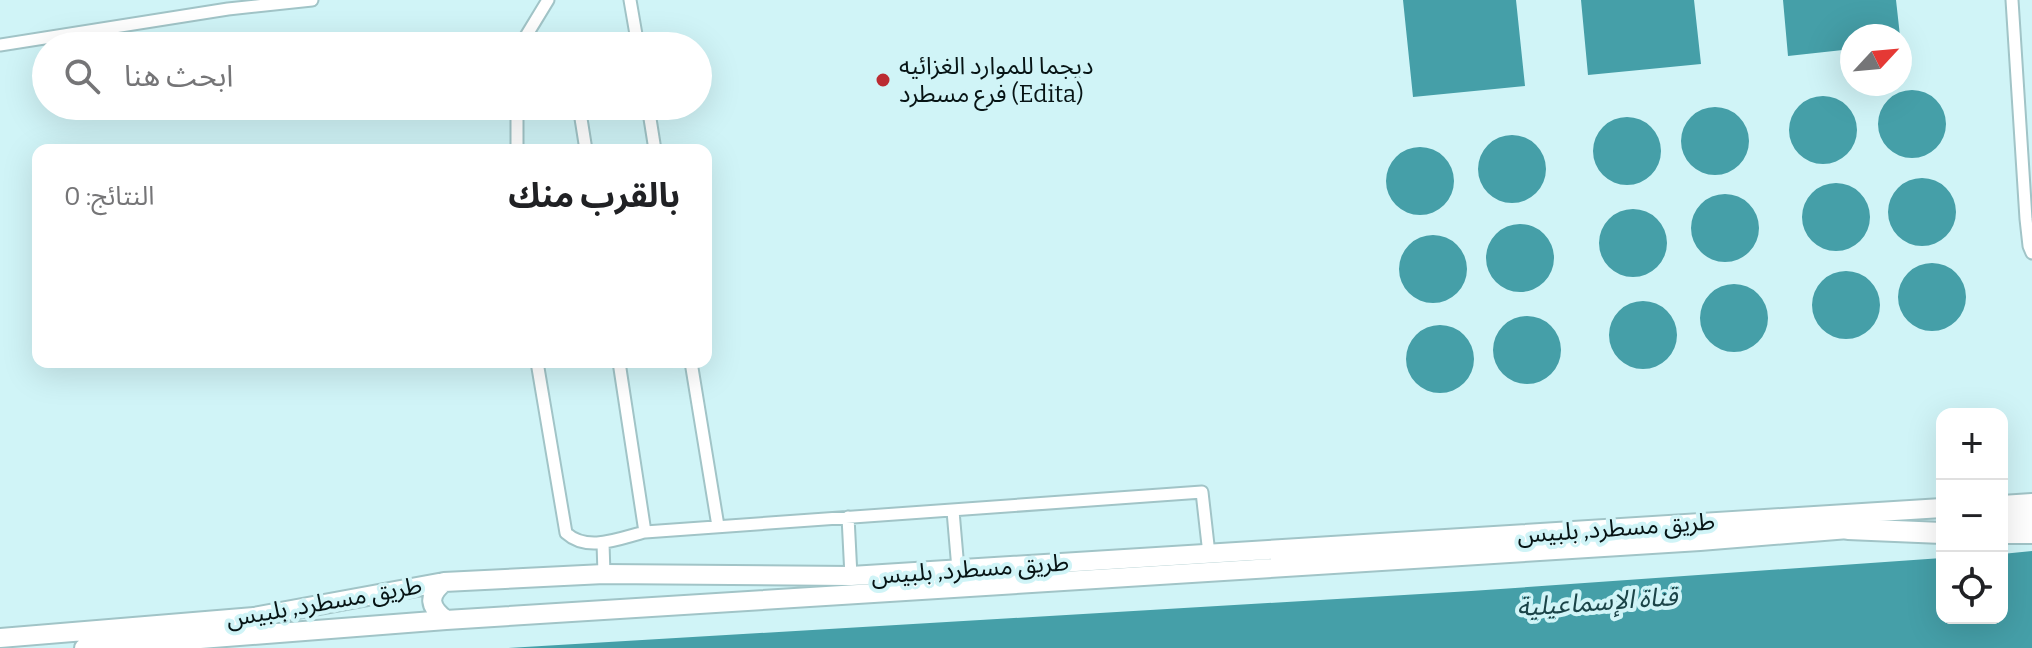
<!DOCTYPE html>
<html lang="ar">
<head>
<meta charset="utf-8">
<style>
  body { margin:0; font-family:Bitter,"Noto Sans Arabic",serif; background:#f6f6f6; color:#202124; direction:rtl }
  .controls { position:absolute; right:24px; bottom:24px; display:grid; overflow:hidden; border-radius:16px; box-shadow:0 8px 32px #0002 }
  .controls button { width:72px; height:72px; display:grid; place-items:center; padding:0; border:0; border-bottom:2px solid #e0e0e0; background:#fff; color:#202124; font:40px sans-serif }
  .compass { position:absolute; left:1840px; top:24px; width:72px; height:72px; border-radius:50%; background:#fff; box-shadow:0 8px 32px #0002; rotate:64deg }
  .list { margin:0; padding:0; list-style:none }
  h2 { display:flex; justify-content:space-between; align-items:center; height:104px; margin:0; padding:0 32px; font-size:34px }
  h2 small { font-size:26px; font-weight:400; color:#757577 }
  .icon { flex:none; width:44px; height:44px; fill:none; stroke:currentColor; stroke-width:2; stroke-linecap:round; stroke-linejoin:round }
  .map { position:relative; flex:none; width:2032px; height:648px; overflow:hidden; direction:ltr }
  .search { position:absolute; background:#fff; box-shadow:0 8px 32px #0002; left:32px; top:32px; width:680px; height:88px; display:flex; align-items:center; gap:20px; box-sizing:border-box; padding:0 28px; border-radius:44px; color:#757577; font-size:30px }
  .panel { position:absolute; background:#fff; box-shadow:0 8px 32px #0002; left:32px; top:144px; width:680px; height:224px; border-radius:16px; direction:rtl }
  .map>svg:first-child { display:block }
  .water { fill:#459fa8 }
  .lines { fill:none; stroke-linecap:round; stroke-linejoin:round }
  .street-casing { stroke:#a1c4c7; stroke-width:15 }
  .primary-casing { stroke:#a1c4c7; stroke-width:22 }
  .highway-casing { stroke:#a1c4c7; stroke-width:24 }
  .street { stroke:#fff; stroke-width:11 }
  .primary { stroke:#fff; stroke-width:18 }
  .highway { stroke:#fff; stroke-width:20 }
  .poi-dot { fill:#bb2b32; stroke:#d0f4f7; stroke-width:3 }
  .labels { text-anchor:middle; dominant-baseline:central; stroke-width:8; stroke-linejoin:round; paint-order:stroke }
  .poi-label { font-size:24px; fill:#071415; stroke:#d0f4f7; text-anchor:start }
  .street-label { font-size:24px; fill:#071415; stroke:#d0f4f7 }
  .water-label { font-size:26px; font-style:italic; fill:#1b4448; stroke:#d0f4f7 }
</style>
</head>
<body>
<div class="map">
<svg width="2032" height="648" viewBox="0 0 2032 648">
  <rect width="100%" height="100%" fill="#d0f4f7"/>
  <path class="water" d="M 1403,0 L 1516,0 L 1525,86 L 1413,97 Z
    M 1581,0 L 1694,0 L 1701,64 L 1588,75 Z
    M 1783,0 L 1896,0 L 1900,36 L 1852,36 L 1852,49 L 1788,56 Z
    M1878 124a34 34 0 1 1 68 0a34 34 0 1 1-68 0Z
    M1789 130a34 34 0 1 1 68 0a34 34 0 1 1-68 0Z
    M1681 141a34 34 0 1 1 68 0a34 34 0 1 1-68 0Z
    M1593 151a34 34 0 1 1 68 0a34 34 0 1 1-68 0Z
    M1478 169a34 34 0 1 1 68 0a34 34 0 1 1-68 0Z
    M1386 181a34 34 0 1 1 68 0a34 34 0 1 1-68 0Z
    M1888 212a34 34 0 1 1 68 0a34 34 0 1 1-68 0Z
    M1802 217a34 34 0 1 1 68 0a34 34 0 1 1-68 0Z
    M1691 228a34 34 0 1 1 68 0a34 34 0 1 1-68 0Z
    M1599 243a34 34 0 1 1 68 0a34 34 0 1 1-68 0Z
    M1486 258a34 34 0 1 1 68 0a34 34 0 1 1-68 0Z
    M1399 269a34 34 0 1 1 68 0a34 34 0 1 1-68 0Z
    M1898 297a34 34 0 1 1 68 0a34 34 0 1 1-68 0Z
    M1812 305a34 34 0 1 1 68 0a34 34 0 1 1-68 0Z
    M1700 318a34 34 0 1 1 68 0a34 34 0 1 1-68 0Z
    M1609 335a34 34 0 1 1 68 0a34 34 0 1 1-68 0Z
    M1493 350a34 34 0 1 1 68 0a34 34 0 1 1-68 0Z
    M1406 359a34 34 0 1 1 68 0a34 34 0 1 1-68 0Z
    M 2032,551 L 2032,648 L 508,648 L 1471,591 L 1942,558 L 1942,618 L 2002,618 L 2002,554 Z"/>
  <g class="lines">
    <defs>
      <path id="street" d="M 630,0 L 638,46
        M 2012,0 L 2026,219 L 2029,246 L 2032,253
        M 0,45 L 228,9 L 312,0
        M 520,46 L 548,0
        M 517,106 L 517,150
        M 579,106 L 586,150
        M 648,106 L 655,150
        M 537,362 L 566,533 C 588,553 620,538 645,532 L 1202,492 L 1209,554
        M 619,362 L 645,532
        M 691,362 L 718,526
        M 953,511 L 958,569
        M 848,517 L 851,576
        M 603,543 L 604,574"/>
      <path id="primary" d="M 2002,505 L 2032,503
        M 2002,520 L 2032,519
        M 444,582 C 427,596 429,607 446,620
        M 0,638 L 254,617 L 444,582 L 604,574 L 851,576 L 1942,508
        M 84,648 L 446,620 L 1700,541 L 1861,528"/>
      <path id="highway" d="M 1848,529 L 1942,533
        M 2002,533 L 2032,533"/>
    </defs>
    <use href="#street" class="street-casing"/>
    <use href="#primary" class="primary-casing"/>
    <use href="#highway" class="highway-casing"/>
    <use href="#street" class="street"/>
    <use href="#primary" class="primary"/>
    <use href="#highway" class="highway"/>
  </g>
  <circle class="poi-dot" cx="883" cy="80" r="8"/>
  <g class="labels">
    <g class="poi-label">
      <text x="899" y="66">ديجما للموارد الغزائيه<tspan x="899" dy="28">فرع مسطرد (Edita)</tspan></text>
    </g>
    <g class="street-label">
      <text transform="translate(1616 528) rotate(-4)">طريق مسطرد, بلبيس</text>
      <text transform="translate(970 569) rotate(-4)">طريق مسطرد, بلبيس</text>
      <text transform="translate(324 602) rotate(-10)">طريق مسطرد, بلبيس</text>
    </g>
    <g class="water-label">
      <text transform="translate(1597 602) rotate(-4)">قناة الإسماعيلية</text>
    </g>
  </g>
</svg>
<div class="controls">
<button>+</button>
<button>−</button>
<button><svg class="icon" aria-label="locate" viewBox="0 0 24 24"><circle cx="12" cy="12" r="6"/><path d="M12 2v4M12 18v4M2 12h4M18 12h4"/></svg></button>
</div>
<svg class="compass" viewBox="-18 -18 36 36"><path d="M0-13l5 13h-10z" fill="#e53935"/><path d="M0 13l5-13h-10z" fill="#757577"/></svg>
<div class="search"><svg class="icon" aria-label="search" viewBox="0 0 24 24"><circle cx="10" cy="10" r="6"/><path d="M15 15l6 6"/></svg>ابحث هنا</div>
<section class="panel">
<h2>بالقرب منك<small>النتائج: 0</small></h2>
<ul class="list">
</ul>
</section>
</div>
</body>
</html>
